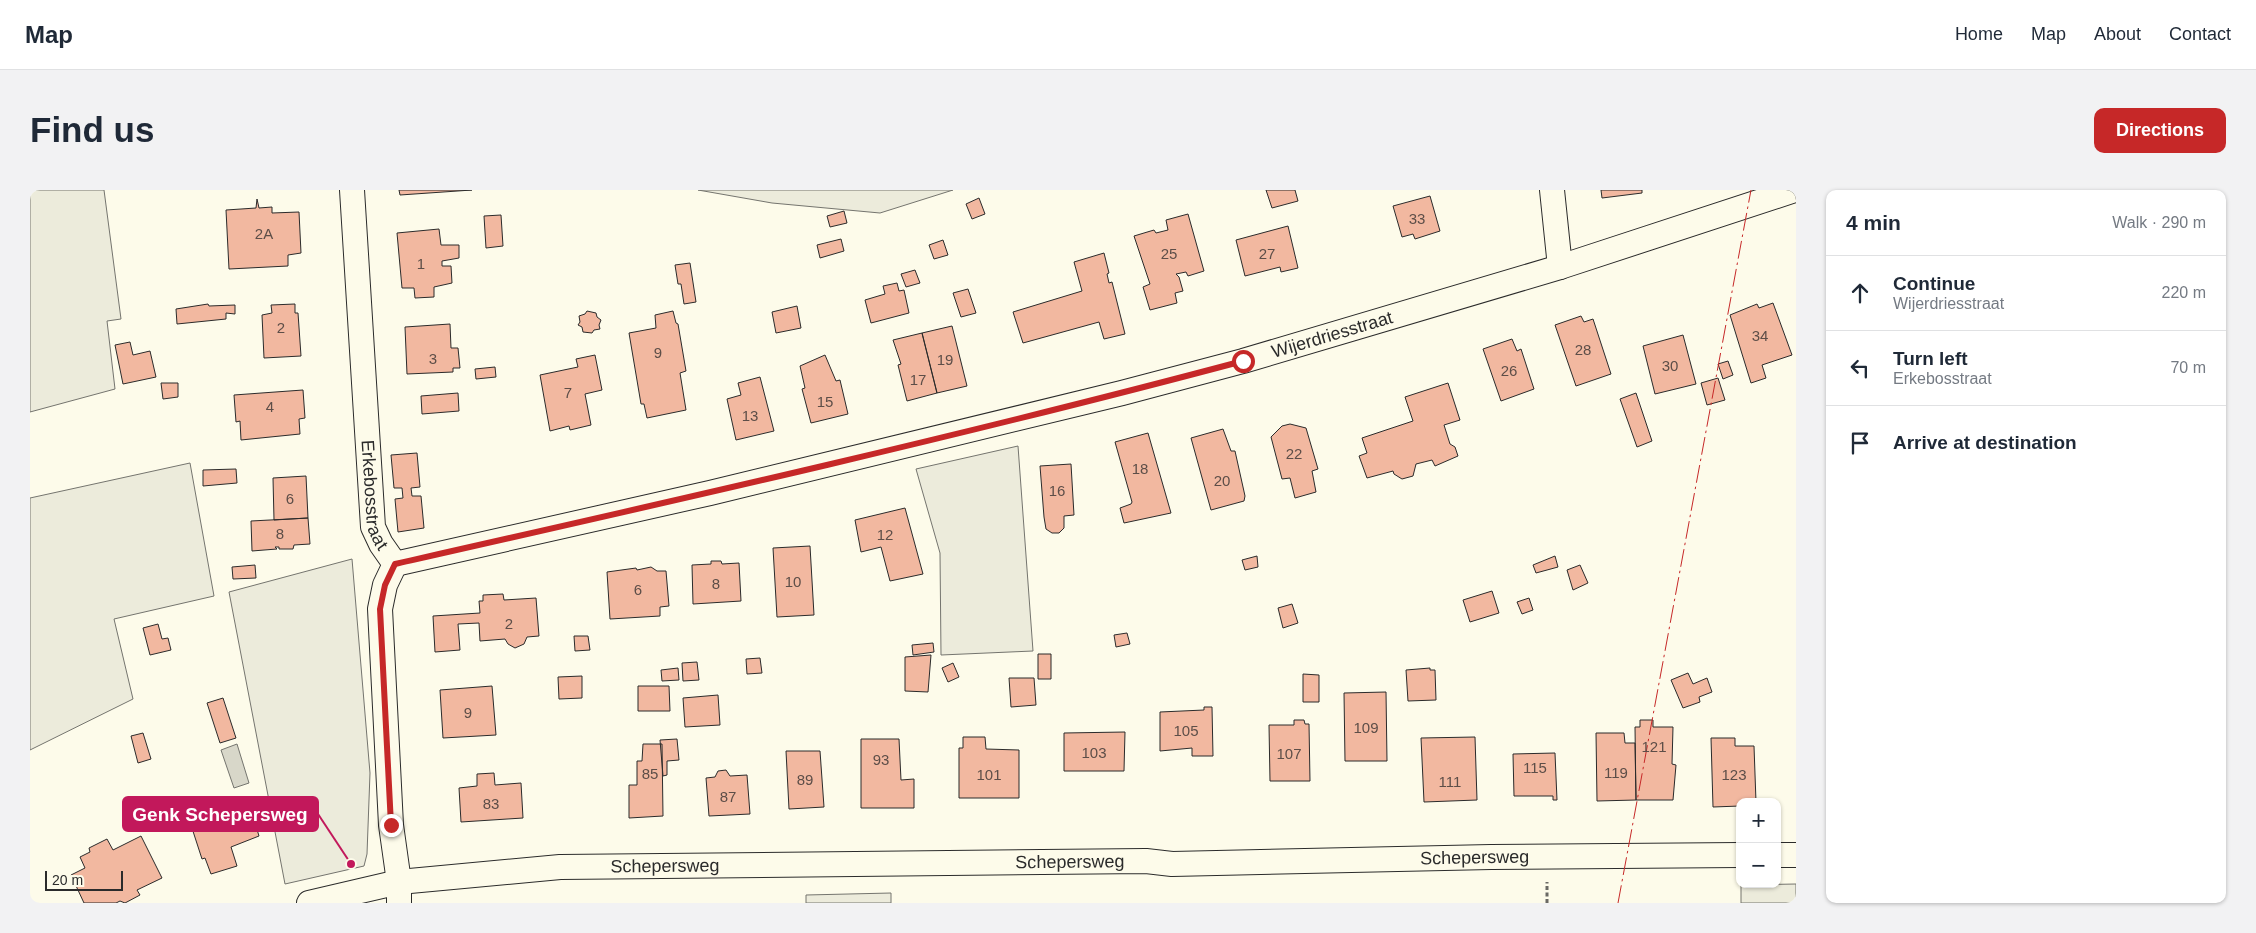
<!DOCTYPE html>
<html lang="en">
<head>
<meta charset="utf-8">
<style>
  body { margin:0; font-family:Arial,sans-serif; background:#f2f2f3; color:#1f2937 }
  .controls { position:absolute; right:15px; bottom:15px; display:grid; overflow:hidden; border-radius:10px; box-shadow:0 1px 4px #0004 }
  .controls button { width:45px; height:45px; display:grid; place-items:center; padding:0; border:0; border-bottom:1px solid #e0e1e3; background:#fff; color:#1f2937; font:25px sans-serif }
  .scale { position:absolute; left:15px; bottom:12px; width:78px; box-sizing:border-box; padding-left:5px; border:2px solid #2b2b2b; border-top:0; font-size:14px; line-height:18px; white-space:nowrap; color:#2b2b2b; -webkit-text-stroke:4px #fdfbea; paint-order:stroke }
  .stop { position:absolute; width:15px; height:15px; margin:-11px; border:4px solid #c62828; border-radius:50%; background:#fff }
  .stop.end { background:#c62828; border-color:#fff; box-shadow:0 1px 5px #0008 }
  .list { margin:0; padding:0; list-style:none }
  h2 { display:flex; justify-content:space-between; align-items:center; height:65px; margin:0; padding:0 20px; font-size:21px }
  h2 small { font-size:16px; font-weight:400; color:#747a83 }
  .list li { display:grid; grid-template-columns:32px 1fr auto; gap:15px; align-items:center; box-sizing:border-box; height:75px; padding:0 20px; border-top:1px solid #e0e1e3 }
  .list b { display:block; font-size:19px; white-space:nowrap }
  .list p { margin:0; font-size:16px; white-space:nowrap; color:#747a83 }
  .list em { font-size:16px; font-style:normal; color:#747a83 }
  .icon { flex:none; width:28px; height:28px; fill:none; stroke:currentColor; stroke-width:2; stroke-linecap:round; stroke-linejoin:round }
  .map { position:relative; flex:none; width:1766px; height:713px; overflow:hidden; border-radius:10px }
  header { display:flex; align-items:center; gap:30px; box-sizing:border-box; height:70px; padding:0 25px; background:#fff; border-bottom:1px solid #e0e1e3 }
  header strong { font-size:24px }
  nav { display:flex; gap:28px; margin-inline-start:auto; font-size:18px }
  .intro { display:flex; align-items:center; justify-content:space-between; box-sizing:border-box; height:120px; padding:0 30px }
  h1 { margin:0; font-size:35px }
  .button { padding:12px 22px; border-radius:10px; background:#c62828; color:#fff; font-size:18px; font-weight:700 }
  main { display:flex; gap:30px; padding:0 30px }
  aside { flex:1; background:#fff; border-radius:10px; box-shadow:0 1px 4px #0004 }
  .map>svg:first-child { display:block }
  .green { fill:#ecebdb; stroke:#74746e }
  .water { fill:#d8d7c9; stroke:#74746e }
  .building { fill:#f2b8a0; stroke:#2b2b2b }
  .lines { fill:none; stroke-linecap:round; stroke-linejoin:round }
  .street-casing { stroke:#2b2b2b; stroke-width:26 }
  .path { stroke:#6a6964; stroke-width:3; stroke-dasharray:4 2.5; stroke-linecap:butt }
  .street { stroke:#fdfbea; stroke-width:24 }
  .power { stroke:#c62828; stroke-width:1; stroke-dasharray:18 4 2.5 4; stroke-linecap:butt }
  .route { stroke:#c62828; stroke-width:6 }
  .labels { text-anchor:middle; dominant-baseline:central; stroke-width:4; stroke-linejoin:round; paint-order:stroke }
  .number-label { font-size:15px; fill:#5d4e48 }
  .street-label { font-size:18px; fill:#2b2b2b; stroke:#fdfbea }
  .leader { fill:none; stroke:#c2185b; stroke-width:2 }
  .callout-dot { fill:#c2185b; stroke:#fdfbea; stroke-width:2 }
  .callout { fill:#c2185b; stroke:#c2185b; stroke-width:2 }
  .callout-label { font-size:19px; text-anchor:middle; font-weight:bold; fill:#fff }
</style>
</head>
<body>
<header>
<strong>Map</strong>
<nav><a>Home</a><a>Map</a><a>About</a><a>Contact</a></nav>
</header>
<div class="intro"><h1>Find us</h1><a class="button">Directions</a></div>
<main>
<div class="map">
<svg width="1766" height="713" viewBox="0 0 1766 713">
  <rect width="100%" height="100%" fill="#fdfbea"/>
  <path class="green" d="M 0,0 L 74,0 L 91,129 L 77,131 L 85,199 L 0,222 Z
    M 668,0 L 923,0 L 850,23 L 742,13 Z
    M 988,256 L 1003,461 L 911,465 L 910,363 L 886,279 Z
    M 160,273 L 184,406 L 84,429 L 103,509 L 0,560 L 0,308 Z
    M 322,369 L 340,583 L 337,664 L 334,676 L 255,694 L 199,402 Z
    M 1766,694 L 1766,713 L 1711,713 L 1711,695 Z
    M 861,703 L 861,713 L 776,713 L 776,705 Z"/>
  <path class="water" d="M 207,554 L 219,593 L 204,598 L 191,560 Z"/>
  <path class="building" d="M 369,0 L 442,0 L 370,5 Z
    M 1236,0 L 1265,0 L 1268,11 L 1242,18 Z
    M 1571,0 L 1612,0 L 1612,3 L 1572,8 Z
    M 1400,6 L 1410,41 L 1385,49 L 1383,44 L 1372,47 L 1363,16 Z
    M 949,8 L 955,24 L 942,29 L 936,14 Z
    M 227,9 L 229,18 L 242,17 L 242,23 L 269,22 L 271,63 L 258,65 L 258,76 L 199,79 L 196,20 L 226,18 Z
    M 814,21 L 817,33 L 800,37 L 797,26 Z
    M 1158,24 L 1174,81 L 1158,86 L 1156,82 L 1146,84 L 1149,87 L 1153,101 L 1145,103 L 1147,113 L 1120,120 L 1113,97 L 1120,94 L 1104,46 L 1124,40 L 1126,43 L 1138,40 L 1136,30 Z
    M 471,25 L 473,56 L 456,58 L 454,26 Z
    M 1258,36 L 1268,78 L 1251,82 L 1250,77 L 1215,86 L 1206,50 Z
    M 409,39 L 411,55 L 429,55 L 429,68 L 412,71 L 412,76 L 421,76 L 422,93 L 404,97 L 404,107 L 385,108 L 384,98 L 372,98 L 367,43 Z
    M 811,49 L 814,61 L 790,68 L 787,55 Z
    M 913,50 L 918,65 L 904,69 L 899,55 Z
    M 1074,63 L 1079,83 L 1077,84 L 1079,93 L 1082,92 L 1095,144 L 1074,149 L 1069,132 L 993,153 L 983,122 L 1052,101 L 1044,72 Z
    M 660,73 L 666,112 L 654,114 L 651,94 L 648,94 L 645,75 Z
    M 885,80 L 890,93 L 876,97 L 871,84 Z
    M 867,93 L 869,101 L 874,100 L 879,123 L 841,133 L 835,110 L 855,104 L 853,96 Z
    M 938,99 L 946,123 L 931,127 L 923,103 Z
    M 1743,113 L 1762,165 L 1732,175 L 1736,188 L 1721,193 L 1700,125 L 1727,114 L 1729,118 Z
    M 178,114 L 179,116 L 205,115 L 205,124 L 196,123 L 196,129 L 147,134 L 146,119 Z
    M 265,114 L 265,123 L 268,123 L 271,166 L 234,168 L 232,125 L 242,123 L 241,115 Z
    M 767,116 L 771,138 L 746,143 L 742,122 Z
    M 557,121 L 566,123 L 567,127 L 571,130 L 569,135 L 570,139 L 564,140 L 562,143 L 553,142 L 552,137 L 548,135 L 550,132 L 549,126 L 555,124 Z
    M 643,121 L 646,133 L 648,134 L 656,181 L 650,183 L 656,220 L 617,228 L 614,214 L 611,214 L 599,143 L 626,138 L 625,125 Z
    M 1551,126 L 1554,132 L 1563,129 L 1581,184 L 1546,196 L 1525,135 Z
    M 420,134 L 421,158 L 428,158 L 430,178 L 423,178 L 423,182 L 377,184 L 375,137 Z
    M 922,136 L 937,196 L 907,203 L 892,143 Z
    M 892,143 L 907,203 L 877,211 L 868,175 L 871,174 L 863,150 Z
    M 1653,145 L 1666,194 L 1625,204 L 1613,156 Z
    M 1482,149 L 1487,161 L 1491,159 L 1504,199 L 1471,211 L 1453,159 Z
    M 100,152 L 103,165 L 120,161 L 126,187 L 93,194 L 85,155 Z
    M 565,165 L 572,200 L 555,204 L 561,235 L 540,240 L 539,236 L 520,241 L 510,185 L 548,177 L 546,169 Z
    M 795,165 L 806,191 L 810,190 L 818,224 L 781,233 L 772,199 L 775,198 L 770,176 Z
    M 1698,171 L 1703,185 L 1693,189 L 1688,174 Z
    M 465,177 L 466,187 L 446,189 L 445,179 Z
    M 730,187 L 744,241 L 706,250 L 697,209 L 711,205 L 708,193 Z
    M 1688,188 L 1695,210 L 1677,215 L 1671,193 Z
    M 131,193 L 148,193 L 148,207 L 133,209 Z
    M 1418,193 L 1430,230 L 1414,235 L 1420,254 L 1425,257 L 1428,266 L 1405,276 L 1402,270 L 1386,274 L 1383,286 L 1372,289 L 1364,284 L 1363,281 L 1337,288 L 1329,266 L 1337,263 L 1332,248 L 1383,231 L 1375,207 Z
    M 273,200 L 275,228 L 269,229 L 270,244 L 211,250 L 210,231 L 206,232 L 204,205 Z
    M 428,203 L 429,221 L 392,224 L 391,206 Z
    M 1606,203 L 1622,251 L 1607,257 L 1590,209 Z
    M 1260,234 L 1276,238 L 1288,279 L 1282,281 L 1286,302 L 1265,308 L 1260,288 L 1252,289 L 1241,247 L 1252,236 Z
    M 1193,239 L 1201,261 L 1205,261 L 1215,306 L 1214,311 L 1181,320 L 1161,248 Z
    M 1118,243 L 1141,323 L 1094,333 L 1090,318 L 1101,314 L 1102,312 L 1085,252 Z
    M 387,263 L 390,297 L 381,298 L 382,306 L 391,306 L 394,338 L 368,342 L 365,309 L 373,308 L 372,298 L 364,298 L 361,265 Z
    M 1041,274 L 1044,325 L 1034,326 L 1034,338 L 1029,343 L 1022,343 L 1016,339 L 1014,327 L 1010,276 Z
    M 206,279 L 207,293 L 173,296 L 173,280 Z
    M 276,286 L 278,328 L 244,330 L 243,288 Z
    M 875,318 L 893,384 L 860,391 L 851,357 L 831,362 L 825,330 Z
    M 278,328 L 280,354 L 264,355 L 263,359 L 249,359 L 249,357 L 245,357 L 247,359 L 222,361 L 221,331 Z
    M 780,356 L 784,425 L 747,427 L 743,358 Z
    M 1227,366 L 1228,377 L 1215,380 L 1212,370 Z
    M 1525,366 L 1528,377 L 1506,383 L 1503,375 Z
    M 681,371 L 691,371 L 692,374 L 709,373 L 711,411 L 663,414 L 662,375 L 681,374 Z
    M 225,375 L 226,388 L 203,389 L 202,377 Z
    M 1550,375 L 1558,393 L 1543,400 L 1537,380 Z
    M 621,377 L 627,381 L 636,381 L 639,416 L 630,417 L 630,426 L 580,429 L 577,382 L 606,378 L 607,380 Z
    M 1462,401 L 1469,423 L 1440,432 L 1433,410 Z
    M 473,404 L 474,410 L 506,408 L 509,446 L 497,447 L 494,454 L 485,458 L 478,454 L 475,449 L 450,451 L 449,433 L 428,434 L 430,460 L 405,462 L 403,426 L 450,423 L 449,411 L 453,411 L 453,405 Z
    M 1499,408 L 1503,420 L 1492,424 L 1487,412 Z
    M 1262,414 L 1268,433 L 1253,438 L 1248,418 Z
    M 128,434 L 132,449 L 138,448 L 141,460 L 120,465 L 113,438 Z
    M 1097,443 L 1100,454 L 1086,457 L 1084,445 Z
    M 544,446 L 558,446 L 560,460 L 545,461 Z
    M 903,453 L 904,462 L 883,465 L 882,455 Z
    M 1008,464 L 1021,464 L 1021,489 L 1008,489 Z
    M 901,465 L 898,502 L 875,501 L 875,467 Z
    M 730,468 L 732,483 L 717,484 L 716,469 Z
    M 667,472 L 669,490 L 653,491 L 652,473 Z
    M 923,473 L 929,487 L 918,492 L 912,478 Z
    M 648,478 L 649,490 L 632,491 L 631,480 Z
    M 1400,478 L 1400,480 L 1405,480 L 1406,510 L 1378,511 L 1376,480 Z
    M 1658,483 L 1663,494 L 1677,488 L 1682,502 L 1669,507 L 1670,512 L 1653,518 L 1641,490 Z
    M 1273,484 L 1289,485 L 1289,512 L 1273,512 Z
    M 552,486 L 552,508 L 529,509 L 528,487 Z
    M 979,488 L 1004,488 L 1006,515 L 981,517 Z
    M 462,496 L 466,545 L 413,548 L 410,500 Z
    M 608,496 L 639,496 L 640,521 L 608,521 Z
    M 1356,502 L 1357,571 L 1315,571 L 1314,503 Z
    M 688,505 L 690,535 L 655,537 L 653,508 Z
    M 193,508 L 206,548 L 190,553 L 177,513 Z
    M 1174,517 L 1182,517 L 1183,566 L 1162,566 L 1162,558 L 1130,561 L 1130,522 L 1174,520 Z
    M 1264,530 L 1274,530 L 1275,534 L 1279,534 L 1280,591 L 1240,591 L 1239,535 L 1264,535 Z
    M 1610,530 L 1623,530 L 1623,537 L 1643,537 L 1642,574 L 1646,575 L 1643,610 L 1606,610 L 1605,537 L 1610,537 Z
    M 1095,542 L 1094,581 L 1034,581 L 1034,543 Z
    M 113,543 L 121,569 L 108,573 L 101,546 Z
    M 1566,543 L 1594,543 L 1595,553 L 1605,553 L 1606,610 L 1567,611 Z
    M 933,547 L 955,547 L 956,559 L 989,560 L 989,608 L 929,608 L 929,558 L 933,558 Z
    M 1445,547 L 1447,610 L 1394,612 L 1391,548 Z
    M 1681,548 L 1705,548 L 1705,556 L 1724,556 L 1726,612 L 1710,612 L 1710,616 L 1683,617 Z
    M 647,549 L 649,570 L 637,571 L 637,585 L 633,586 L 630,550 Z
    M 831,549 L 869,549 L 871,590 L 884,589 L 884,618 L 831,618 Z
    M 613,554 L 632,554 L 633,626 L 599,628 L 599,595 L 607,595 L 607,571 L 612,571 Z
    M 756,561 L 790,561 L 794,617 L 759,619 Z
    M 1525,563 L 1527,610 L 1523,610 L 1523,606 L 1484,606 L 1483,564 Z
    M 696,580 L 700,586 L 717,585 L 720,624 L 679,626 L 676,588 L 685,587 L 688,581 Z
    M 464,583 L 465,595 L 491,593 L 493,628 L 431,632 L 429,598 L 447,596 L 447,584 Z
    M 218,610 L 229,646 L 201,657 L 207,676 L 181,684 L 175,668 L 172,669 L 160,632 L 171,628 L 171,625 Z
    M 111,646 L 132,688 L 107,700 L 110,705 L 95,713 L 90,711 L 86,713 L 54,713 L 41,685 L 55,678 L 50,667 L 60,662 L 59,658 L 77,649 L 83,660 Z"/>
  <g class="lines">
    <defs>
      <g id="street">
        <path id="s1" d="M 322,0 L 343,337 L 351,354 L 365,374"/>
        <path d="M 1522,0 L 1530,77"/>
        <path id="s2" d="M 365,374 L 680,303 L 1092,203 L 1213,171 L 1530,77 L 1765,0"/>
        <path d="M 365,374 L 355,395 L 350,419 L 361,635 L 369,692 L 369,713"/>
        <path d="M 1747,665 L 1766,665"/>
        <path id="s3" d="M 279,713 L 369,692 L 530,677 L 1116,671 L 1142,674 L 1461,667 L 1710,665"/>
      </g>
    </defs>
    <use href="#street" class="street-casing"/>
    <path class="path" d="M 1517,713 L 1517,692"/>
    <use href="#street" class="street"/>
    <path class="power" d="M 1588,713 L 1721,0"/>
  </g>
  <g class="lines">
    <path class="route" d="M 361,635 L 350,419 L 355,395 L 365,374 C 648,310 932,246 1213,171"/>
  </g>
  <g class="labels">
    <g class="number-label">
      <text x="1387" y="28">33</text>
      <text x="234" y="43">2A</text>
      <text x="1139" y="63">25</text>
      <text x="1237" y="63">27</text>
      <text x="391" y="73">1</text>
      <text x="251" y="137">2</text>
      <text x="1730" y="145">34</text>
      <text x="1553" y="159">28</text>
      <text x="628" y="162">9</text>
      <text x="403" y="168">3</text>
      <text x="915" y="169">19</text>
      <text x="1640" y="175">30</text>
      <text x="1479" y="180">26</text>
      <text x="888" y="189">17</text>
      <text x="538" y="202">7</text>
      <text x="795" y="211">15</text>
      <text x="240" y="216">4</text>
      <text x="720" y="225">13</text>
      <text x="1264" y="263">22</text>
      <text x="1110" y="278">18</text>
      <text x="1192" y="290">20</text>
      <text x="1027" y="300">16</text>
      <text x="260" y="308">6</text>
      <text x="250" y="343">8</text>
      <text x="855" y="344">12</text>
      <text x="763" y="391">10</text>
      <text x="686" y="393">8</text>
      <text x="608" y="399">6</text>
      <text x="479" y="433">2</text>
      <text x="438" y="522">9</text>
      <text x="1336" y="537">109</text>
      <text x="1156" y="540">105</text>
      <text x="1624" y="556">121</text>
      <text x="1064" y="562">103</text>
      <text x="1259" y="563">107</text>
      <text x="851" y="569">93</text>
      <text x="1505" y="577">115</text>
      <text x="1586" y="582">119</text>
      <text x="620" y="583">85</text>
      <text x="959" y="584">101</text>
      <text x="1704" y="584">123</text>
      <text x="775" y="589">89</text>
      <text x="1420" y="591">111</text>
      <text x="698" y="606">87</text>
      <text x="461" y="613">83</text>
    </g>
    <g class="street-label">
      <text stroke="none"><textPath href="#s2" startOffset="965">Wijerdriesstraat</textPath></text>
      <text stroke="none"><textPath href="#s1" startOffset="306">Erkebosstraat</textPath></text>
      <text stroke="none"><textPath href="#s3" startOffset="1169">Schepersweg</textPath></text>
      <text stroke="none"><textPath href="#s3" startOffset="764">Schepersweg</textPath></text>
      <text stroke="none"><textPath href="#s3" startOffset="359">Schepersweg</textPath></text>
    </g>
  </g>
  <path class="leader" d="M321 674L288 624"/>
  <circle class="callout-dot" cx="321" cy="674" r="5"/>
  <rect class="callout" x="93" y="607" width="195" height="34" rx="5"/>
  <g class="callout-label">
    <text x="190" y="631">Genk Schepersweg</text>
  </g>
</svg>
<div class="controls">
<button>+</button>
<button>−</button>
</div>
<div class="scale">20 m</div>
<div class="stop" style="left:1213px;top:171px"></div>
<div class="stop end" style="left:361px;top:635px"></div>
</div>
<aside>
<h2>4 min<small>Walk · 290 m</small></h2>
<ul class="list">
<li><svg class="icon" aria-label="ahead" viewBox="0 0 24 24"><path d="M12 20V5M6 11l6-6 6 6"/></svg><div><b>Continue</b><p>Wijerdriesstraat</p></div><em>220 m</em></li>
<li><svg class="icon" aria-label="left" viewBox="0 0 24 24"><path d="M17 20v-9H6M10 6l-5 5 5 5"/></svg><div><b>Turn left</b><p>Erkebosstraat</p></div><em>70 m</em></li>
<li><svg class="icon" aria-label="arrive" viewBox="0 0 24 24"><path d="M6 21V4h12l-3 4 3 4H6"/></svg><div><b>Arrive at destination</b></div></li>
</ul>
</aside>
</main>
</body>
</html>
